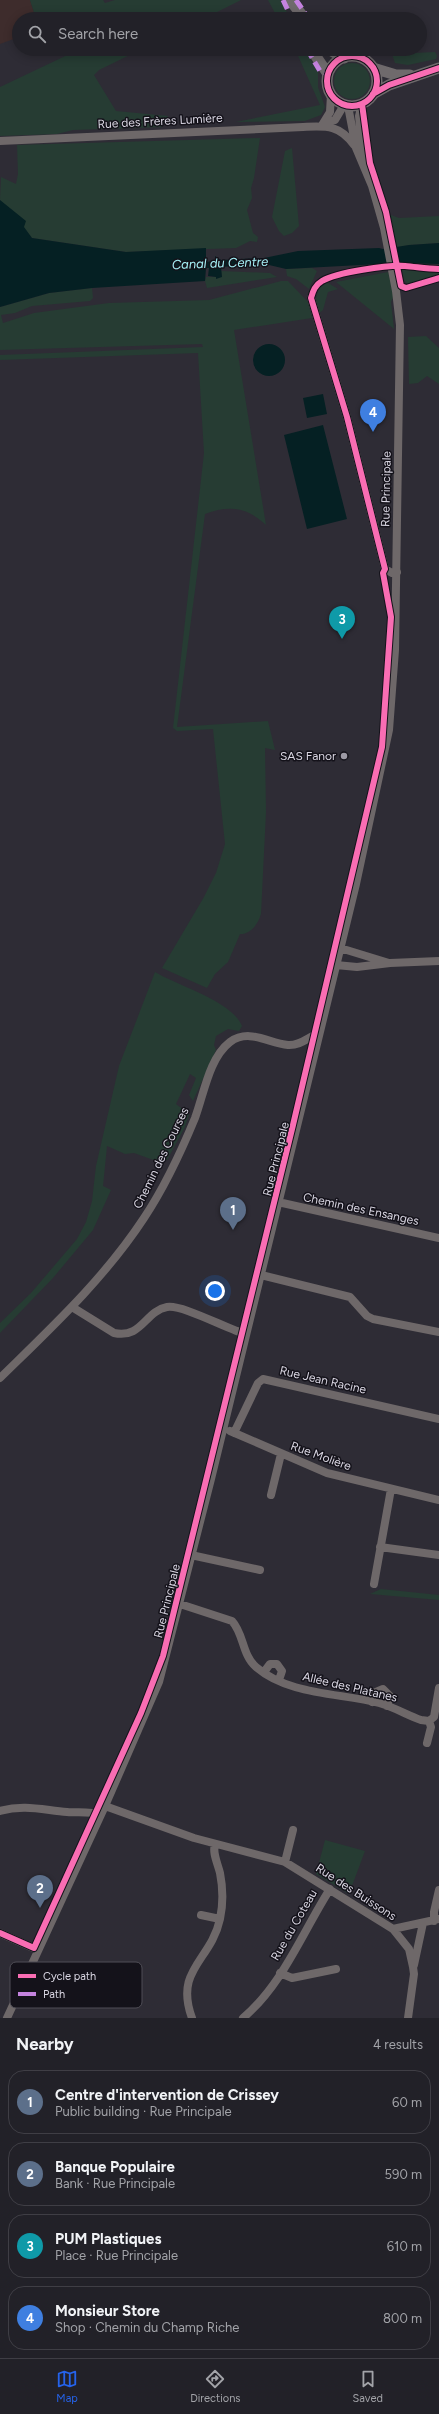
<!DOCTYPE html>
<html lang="en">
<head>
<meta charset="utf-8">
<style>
  body { margin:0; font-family:Figtree,sans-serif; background:#2e2e34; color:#f1f3f6 }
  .you { position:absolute; left:215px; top:1291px; width:14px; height:14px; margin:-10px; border:3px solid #fff; border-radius:50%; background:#1a73e8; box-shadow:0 0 0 6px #1a73e833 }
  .badge { display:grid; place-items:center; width:26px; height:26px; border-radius:50%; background:#2563eb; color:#fff; font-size:13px; font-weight:700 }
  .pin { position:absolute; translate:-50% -33px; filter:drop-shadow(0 1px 2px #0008) }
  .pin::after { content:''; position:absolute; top:21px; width:14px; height:12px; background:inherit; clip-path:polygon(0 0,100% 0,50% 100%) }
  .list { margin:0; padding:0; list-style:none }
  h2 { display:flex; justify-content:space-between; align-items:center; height:52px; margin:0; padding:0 16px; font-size:17px }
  h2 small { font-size:13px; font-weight:400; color:#a2a3a8 }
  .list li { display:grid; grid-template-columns:26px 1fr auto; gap:12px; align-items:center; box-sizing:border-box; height:64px; margin:0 8px 8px; padding:0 8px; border:1px solid #3f3e45; border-radius:16px }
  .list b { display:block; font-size:15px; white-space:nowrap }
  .list p { margin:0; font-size:13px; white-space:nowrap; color:#a2a3a8 }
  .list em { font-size:13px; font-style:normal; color:#a2a3a8 }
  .icon { flex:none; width:22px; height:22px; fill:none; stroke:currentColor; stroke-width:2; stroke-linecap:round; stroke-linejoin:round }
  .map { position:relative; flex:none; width:439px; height:2018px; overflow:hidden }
  .search { position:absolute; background:#222128; box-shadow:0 2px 10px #0003; left:12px; right:12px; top:12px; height:44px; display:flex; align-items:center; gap:10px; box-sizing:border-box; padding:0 14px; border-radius:22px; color:#a2a3a8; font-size:15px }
  .sheet { height:340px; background:#222128 }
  nav { display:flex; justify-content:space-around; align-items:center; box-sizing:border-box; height:56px; border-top:1px solid #3f3e45; background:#222128; font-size:11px; color:#a2a3a8 }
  nav a { display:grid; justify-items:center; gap:2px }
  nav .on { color:#2563eb }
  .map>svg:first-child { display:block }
  .education { fill:#3e2c2c }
  .green { fill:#263c33 }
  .water { fill:#052023 }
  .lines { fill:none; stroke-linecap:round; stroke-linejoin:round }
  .minor { stroke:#6e6869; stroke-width:8 }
  .major { stroke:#6f6a6c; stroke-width:11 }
  .quiet { stroke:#c483df; stroke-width:5; stroke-dasharray:10 5; stroke-linecap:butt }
  .cycleway-casing { stroke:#14121a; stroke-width:8 }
  .cycleway { stroke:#f96db3; stroke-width:6 }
  .poi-dot { fill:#9d9aa5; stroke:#14121a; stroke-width:1.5 }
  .labels { text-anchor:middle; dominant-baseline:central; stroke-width:3; stroke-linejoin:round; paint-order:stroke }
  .street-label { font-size:12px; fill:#d9d6e2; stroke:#14121a }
  .poi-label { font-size:12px; fill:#d9d6e2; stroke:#14121a; text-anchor:end }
  .water-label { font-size:13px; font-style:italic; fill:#a6f1f7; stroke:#14121a }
  .key { fill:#14121a; stroke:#4f4d56; stroke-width:1 }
  .key-label { font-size:11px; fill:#d9d6e2 }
</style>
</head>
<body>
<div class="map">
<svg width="439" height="2018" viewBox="0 0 439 2018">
  <rect width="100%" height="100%" fill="#2e2c35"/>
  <path class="education" d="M 0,0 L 30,0 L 36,19 L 19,19 L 19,37 L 0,44 Z"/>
  <path class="green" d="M 30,0 L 103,0 L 105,3 L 115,0 L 241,0 L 203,19 L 97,19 L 96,17 L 86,19 L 36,19 Z
    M 268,0 L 281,0 L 290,19 L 278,19 Z
    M 80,49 L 142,49 L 99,70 L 94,75 L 116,111 L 168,116 L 162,127 L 73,130 L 57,134 L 0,136 L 0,87 Z
    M 295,49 L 305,49 L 318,72 L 318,87 L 325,107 L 321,115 L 305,121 L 236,122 L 320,105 Z
    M 435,52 L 437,56 L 436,59 L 408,65 L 395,63 L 392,54 Z
    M334 81a18 18 0 1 1 36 0a18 18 0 1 1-36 0Z
    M 260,138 L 254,178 L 251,188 L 252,198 L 247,210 L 253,233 L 258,237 L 257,242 L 250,241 L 236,248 L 126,252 L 32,238 L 0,200 L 1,177 L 16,184 L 18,174 L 17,145 Z
    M 292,148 L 299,226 L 292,233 L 284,236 L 279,231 L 272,217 L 285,151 Z
    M 391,215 L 399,218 L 439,216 L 439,243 L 409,245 L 395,248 Z
    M 312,268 L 317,271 L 309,289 L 296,279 L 287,276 L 286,269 Z
    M 402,269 L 424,272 L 439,271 L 439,275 L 408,284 L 404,280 Z
    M 221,271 L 270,273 L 277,277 L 207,288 L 205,281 L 206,277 L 222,277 Z
    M 388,272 L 394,295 L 391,302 L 394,329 L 336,282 Z
    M 281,281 L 288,281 L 308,302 L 312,318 L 234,330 L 266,525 C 247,507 229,505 205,514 L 177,727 L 268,721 L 275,750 L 265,748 L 266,812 L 261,914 C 258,924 251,934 240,934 L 228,962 L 215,974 L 207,988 L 162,968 L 204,897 L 216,873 L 225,844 L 213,729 L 177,731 L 173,728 L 204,453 L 198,353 L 0,360 L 0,355 L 203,347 L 202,344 L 0,350 L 0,307 L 49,293 L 92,288 L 93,298 L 90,301 L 32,306 L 15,313 L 1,315 L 3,323 L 34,313 L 109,303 L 209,300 Z
    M 328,283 L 338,289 L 328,292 L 323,310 L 318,314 C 315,302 315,296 321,285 Z
    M 426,336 L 439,348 L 439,384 L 427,376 L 418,383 L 409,384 L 408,337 Z
    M 155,972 C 178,986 232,1001 242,1026 L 239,1031 L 228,1029 L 216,1036 L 214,1045 L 216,1050 L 193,1101 L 189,1095 L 196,1078 L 190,1074 L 176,1104 L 189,1114 L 185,1127 L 167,1160 L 159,1162 L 134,1153 L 125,1154 L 107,1146 L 103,1186 L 111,1190 L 93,1230 L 53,1278 L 0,1333 L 0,1323 L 31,1293 L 77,1239 L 86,1222 L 92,1201 L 96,1166 L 119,1066 Z
    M 381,1589 L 439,1595 L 439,1600 L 370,1594 Z
    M 325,1840 L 365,1851 L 349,1894 L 316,1874 Z"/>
  <path class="water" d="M 0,200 L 26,221 L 24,227 L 32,238 L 126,252 L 206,248 L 206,262 L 215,261 L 215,256 L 221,260 L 264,258 L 298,251 L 379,248 L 383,249 L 409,245 L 439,243 L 439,264 L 398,263 L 286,269 L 265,264 L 221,267 L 222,277 L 216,279 L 216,277 L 208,276 L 209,268 L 206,268 L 205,281 L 92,288 L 49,293 L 0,307 Z
    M253 360a16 16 0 1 1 32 0a16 16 0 1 1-32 0Z
    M 323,394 L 327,414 L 307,418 L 303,398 Z
    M 323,425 L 347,519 L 307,529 L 284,435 Z"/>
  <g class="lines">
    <path class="minor" d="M 331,95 L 330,112 L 322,125 L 335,120 L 344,105
      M 362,104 L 359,116 L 363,159
      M 0,141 L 303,127 C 325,126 339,124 354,145
      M 311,298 L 347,417 L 385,569 L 392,573 L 397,572
      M 340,948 L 389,963
      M 336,965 L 357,967 L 390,963 L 439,961
      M 278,1202 L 439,1238
      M 261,1275 L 350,1297 L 367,1316 L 373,1319 L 439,1332
      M 72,1307 L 114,1333 C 142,1339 145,1311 167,1307 C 182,1304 229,1330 246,1334
      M 0,1378 C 51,1328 104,1279 144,1218 C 164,1188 181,1152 195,1118 C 204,1094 209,1058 230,1042 C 249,1028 268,1043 288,1045 C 302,1046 311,1034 319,1034
      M 230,1431 L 327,1473 L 439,1500
      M 234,1433 L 258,1383 L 263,1379 L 439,1419
      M 271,1495 L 281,1454
      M 380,1547 L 439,1555
      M 191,1555 L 260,1570
      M 374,1584 L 391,1489
      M 180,1604 L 232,1621 C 244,1634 242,1655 256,1667 C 288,1695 340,1693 379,1703 C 394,1707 407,1715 421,1720 L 429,1721
      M 264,1672 L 270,1664 L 277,1664 L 282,1671 L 279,1680
      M 372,1702 L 376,1692 L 383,1689 L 390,1696 L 387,1706
      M 427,1743 L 431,1727 L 429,1721 L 434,1717 L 439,1688
      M 105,1806 L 194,1838 L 285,1862 L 393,1929 L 409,1949 L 413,1967 L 414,1974 L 408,2018
      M 0,1811 C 24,1804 43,1810 67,1812 C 79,1813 90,1811 101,1815
      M 285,1862 L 293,1830
      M 201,1915 L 220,1919
      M 434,1921 L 434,1912 L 439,1890
      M 393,1929 L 439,1919
      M 0,1933 L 38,1950
      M 414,1965 L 423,1923
      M 280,1973 L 292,1978 L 336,1969
      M 7,2018 L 105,1806 L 159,1682 L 211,1479 L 356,884 L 389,730 L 395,650 L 400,325 L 396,291 L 384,228 L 372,186 L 356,148 L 348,106
      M 192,2018 C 174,1969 211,1961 220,1919 C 223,1905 223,1888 220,1873 C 218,1864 212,1853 215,1844
      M 243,2018 C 283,1984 302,1933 330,1889"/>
    <path class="major" d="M 290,0 L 305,19
      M 311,49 L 328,74
      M 328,49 L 344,58
      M327 81a25 25 0 1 1 50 0a25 25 0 1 1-50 0Z
      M 373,68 L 396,75 L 410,75
      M 373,94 L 389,85 L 439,68"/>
    <path class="quiet" d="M 283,0 L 292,19
      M 296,0 L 309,19
      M 307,49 L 320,71 L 328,74
      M 336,49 L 354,54"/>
    <defs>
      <path id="cycleway" d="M327 81a25 25 0 1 1 50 0a25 25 0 1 1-50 0Z
        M 373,94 L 389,85 L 439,68
        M 362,104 L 370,163 L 386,212 L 401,286 L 406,288 L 439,278
        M 0,1933 L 34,1948 L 141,1713 L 163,1656 L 293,1125 L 382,747 L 391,617 L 383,573 L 385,569 L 347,417 L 311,298 C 313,291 315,285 322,281 C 337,272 388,265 405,266 C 417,267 427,269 439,269"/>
    </defs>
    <use href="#cycleway" class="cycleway-casing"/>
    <use href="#cycleway" class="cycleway"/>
  </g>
  <circle class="poi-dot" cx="344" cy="756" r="4"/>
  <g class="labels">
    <g class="street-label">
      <text transform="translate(160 121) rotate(-3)">Rue des Frères Lumière</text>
      <text transform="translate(386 489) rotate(-89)">Rue Principale</text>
      <text transform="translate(161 1158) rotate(-64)">Chemin des Courses</text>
      <text transform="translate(276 1159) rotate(-76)">Rue Principale</text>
      <text transform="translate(361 1209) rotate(12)">Chemin des Ensanges</text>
      <text transform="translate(323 1380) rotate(13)">Rue Jean Racine</text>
      <text transform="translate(321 1456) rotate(20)">Rue Molière</text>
      <text transform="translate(167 1601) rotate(-76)">Rue Principale</text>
      <text transform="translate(350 1687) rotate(13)">Allée des Platanes</text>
      <text transform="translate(356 1892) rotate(33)">Rue des Buissons</text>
      <text transform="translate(294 1925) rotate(-60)">Rue du Coteau</text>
    </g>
    <g class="poi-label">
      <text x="336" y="756">SAS Fanor</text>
    </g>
    <g class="water-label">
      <text transform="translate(220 263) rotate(-2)">Canal du Centre</text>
    </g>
  </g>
  <rect x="10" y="1962" width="132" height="46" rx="6" class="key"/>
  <rect x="18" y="1974" width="18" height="4" fill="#f96db3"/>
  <rect x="18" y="1992" width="18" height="4" fill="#c483df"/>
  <g class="key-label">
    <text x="43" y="1980">Cycle path</text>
    <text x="43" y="1998">Path</text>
  </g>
</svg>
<div class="you"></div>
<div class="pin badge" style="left:233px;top:1230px;background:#5c6f8a">1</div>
<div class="pin badge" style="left:40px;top:1908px;background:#5c6f8a">2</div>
<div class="pin badge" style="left:342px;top:639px;background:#0f9aa8">3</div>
<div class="pin badge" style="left:373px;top:432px;background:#3f7fe0">4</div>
<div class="search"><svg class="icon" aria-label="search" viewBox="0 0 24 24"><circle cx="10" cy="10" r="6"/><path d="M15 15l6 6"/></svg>Search here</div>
</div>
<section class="sheet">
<h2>Nearby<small>4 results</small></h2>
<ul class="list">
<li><span class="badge" style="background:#5c6f8a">1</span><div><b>Centre d'intervention de Crissey</b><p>Public building · Rue Principale</p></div><em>60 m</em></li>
<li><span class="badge" style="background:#5c6f8a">2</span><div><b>Banque Populaire</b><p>Bank · Rue Principale</p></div><em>590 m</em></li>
<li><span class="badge" style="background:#0f9aa8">3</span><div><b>PUM Plastiques</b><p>Place · Rue Principale</p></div><em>610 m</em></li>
<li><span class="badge" style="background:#3f7fe0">4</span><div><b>Monsieur Store</b><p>Shop · Chemin du Champ Riche</p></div><em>800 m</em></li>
</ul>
</section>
<nav>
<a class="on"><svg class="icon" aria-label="map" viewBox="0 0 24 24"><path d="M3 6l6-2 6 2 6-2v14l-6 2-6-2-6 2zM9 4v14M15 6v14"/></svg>Map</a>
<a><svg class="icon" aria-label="directions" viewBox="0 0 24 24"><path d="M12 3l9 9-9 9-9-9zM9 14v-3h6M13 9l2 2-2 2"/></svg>Directions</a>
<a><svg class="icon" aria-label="saved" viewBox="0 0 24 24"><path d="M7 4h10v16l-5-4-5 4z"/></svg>Saved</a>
</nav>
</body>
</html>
